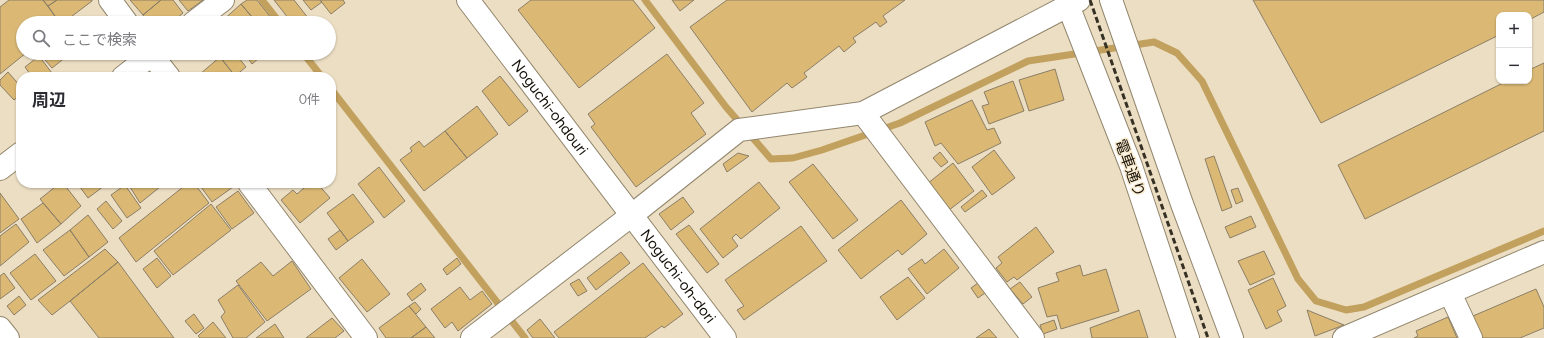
<!DOCTYPE html>
<html lang="ja">
<head>
<meta charset="utf-8">
<style>
  body { margin:0; font-family:Figtree,"Noto Sans JP",sans-serif; background:#f2f2f3; color:#2b2b33 }
  .controls { position:absolute; right:12px; top:12px; display:grid; overflow:hidden; border-radius:8px; box-shadow:0 1px 3px #0004 }
  .controls button { width:36px; height:36px; display:grid; place-items:center; padding:0; border:0; border-bottom:1px solid #e1e1e2; background:#fff; color:#2b2b33; font:20px sans-serif }
  .list { margin:0; padding:0; list-style:none }
  h2 { display:flex; justify-content:space-between; align-items:center; height:52px; margin:0; padding:0 16px; font-size:17px }
  h2 small { font-size:13px; font-weight:400; color:#7c7c81 }
  .icon { flex:none; width:22px; height:22px; fill:none; stroke:currentColor; stroke-width:2; stroke-linecap:round; stroke-linejoin:round }
  .map { position:relative; flex:none; width:1544px; height:338px; overflow:hidden }
  .search { position:absolute; background:#fff; box-shadow:0 1px 3px #0004; left:16px; top:16px; width:320px; height:44px; display:flex; align-items:center; gap:10px; box-sizing:border-box; padding:0 14px; border-radius:22px; color:#7c7c81; font-size:15px }
  .panel { position:absolute; background:#fff; box-shadow:0 1px 3px #0004; left:16px; top:72px; width:320px; height:116px; border-radius:16px }
  .map>svg:first-child { display:block }
  .lines { fill:none; stroke-linecap:round; stroke-linejoin:round }
  .stream { stroke:#c2a05d; stroke-width:7 }
  .building { fill:#dbb975; stroke:#8b7e66 }
  .street-casing { stroke:#92866d; stroke-width:24 }
  .secondary-casing { stroke:#92866d; stroke-width:24 }
  .street { stroke:#fff; stroke-width:22 }
  .secondary { stroke:#fff; stroke-width:22 }
  .rail { stroke:#373125; stroke-width:3; stroke-dasharray:6 3; stroke-linecap:butt }
  .labels { text-anchor:middle; dominant-baseline:central; stroke-width:3; stroke-linejoin:round; paint-order:stroke }
  .street-label { font-size:15px; fill:#151007; stroke:#f9ebd0 }
</style>
</head>
<body>
<div class="map">
<svg width="1544" height="338" viewBox="0 0 1544 338">
  <rect width="100%" height="100%" fill="#ecdec3"/>
  <g class="lines">
    <path class="stream" d="M 262,0 L 280,23
      M 645,0 L 726,107 L 771,159 L 793,158 L 822,150 L 900,123 L 1028,61 L 1154,42 L 1177,53 L 1202,81 L 1298,279 L 1316,301 L 1346,310 L 1364,307 L 1544,231
      M 303,53 L 322,77
      M 331,89 L 525,338"/>
  </g>
  <path class="building" d="M 9,0 L 43,0 L 60,23 L 23,23 L 23,53 L 26,53 L 0,74 L 0,7 Z
    M 43,0 L 57,0 L 48,6 Z
    M 57,0 L 92,0 L 92,1 L 63,23 L 60,23 L 48,6 Z
    M 130,0 L 161,0 L 143,15 Z
    M 161,0 L 173,0 L 183,13 L 171,23 L 149,23 L 143,15 Z
    M 179,0 L 203,0 L 188,11 Z
    M 247,0 L 257,0 L 275,23 L 257,23 L 241,4 Z
    M 274,0 L 294,0 L 312,23 L 292,23 Z
    M 303,0 L 320,0 L 322,2 L 311,10 Z
    M 320,0 L 343,0 L 345,3 L 331,14 Z
    M 531,0 L 633,0 L 655,28 L 579,88 L 518,10 Z
    M 672,0 L 694,0 L 680,11 Z
    M 727,0 L 905,0 L 883,16 L 887,22 L 880,27 L 876,22 L 853,38 L 856,42 L 844,52 L 839,46 L 804,73 L 807,77 L 792,88 L 787,83 L 752,112 L 690,27 Z
    M 1253,0 L 1544,0 L 1544,12 L 1529,20 L 1529,15 L 1499,15 L 1499,35 L 1321,123 Z
    M 241,4 L 257,23 L 222,23 L 221,22 Z
    M 39,53 L 71,53 L 52,68 Z
    M 217,53 L 235,53 L 246,67 L 235,76 Z
    M 244,53 L 265,53 L 252,64 Z
    M 667,54 L 704,103 L 691,113 L 706,134 L 636,187 L 591,127 L 595,124 L 588,114 Z
    M 39,56 L 55,77 L 32,77 L 25,67 Z
    M 220,57 L 235,76 L 233,77 L 203,77 L 200,74 Z
    M 1544,63 L 1544,131 L 1365,219 L 1338,165 L 1507,81 L 1529,81 L 1529,70 Z
    M 1055,69 L 1064,100 L 1029,111 L 1019,80 Z
    M 8,72 L 21,87 L 21,94 L 14,100 L 0,85 L 0,80 Z
    M 500,76 L 528,111 L 509,126 L 482,91 Z
    M 1013,81 L 1024,111 L 989,124 L 982,106 L 989,104 L 984,92 Z
    M 972,100 L 987,130 L 994,128 L 1001,143 L 958,164 L 941,143 L 935,146 L 925,122 Z
    M 477,106 L 498,134 L 467,158 L 445,131 Z
    M 445,131 L 467,158 L 424,191 L 400,160 L 412,151 L 410,148 L 419,141 L 424,147 Z
    M 994,150 L 1015,178 L 992,195 L 972,167 Z
    M 940,152 L 948,162 L 941,167 L 933,158 Z
    M 738,153 L 749,156 L 727,172 L 723,164 Z
    M 1214,156 L 1232,207 L 1222,211 L 1205,159 Z
    M 953,163 L 974,191 L 949,210 L 927,184 Z
    M 813,164 L 858,220 L 833,239 L 789,182 Z
    M 379,167 L 405,201 L 384,218 L 358,184 Z
    M 759,182 L 780,208 L 741,239 L 736,234 L 732,238 L 738,246 L 723,258 L 700,229 Z
    M 60,183 L 63,183 L 81,206 L 61,224 L 40,199 Z
    M 77,183 L 108,183 L 88,198 Z
    M 135,183 L 165,183 L 140,203 L 130,187 Z
    M 188,183 L 194,183 L 209,203 L 136,262 L 119,238 Z
    M 207,183 L 230,183 L 233,187 L 212,202 L 201,187 Z
    M 310,183 L 317,183 L 330,198 L 300,223 L 281,200 L 293,190 L 297,194 Z
    M 125,185 L 141,208 L 127,218 L 111,195 Z
    M 1238,188 L 1243,201 L 1236,204 L 1231,190 Z
    M 982,190 L 987,196 L 965,212 L 961,207 Z
    M 238,191 L 254,213 L 232,229 L 216,207 Z
    M 0,193 L 19,219 L 0,233 Z
    M 353,194 L 374,222 L 348,241 L 327,213 Z
    M 683,197 L 694,212 L 671,230 L 659,214 Z
    M 901,200 L 927,234 L 902,255 L 898,250 L 861,279 L 838,250 Z
    M 106,201 L 122,221 L 113,229 L 97,209 Z
    M 43,203 L 61,224 L 37,243 L 21,219 Z
    M 211,204 L 231,230 L 173,275 L 154,251 Z
    M 88,215 L 108,242 L 89,257 L 70,230 Z
    M 1251,216 L 1256,227 L 1230,238 L 1225,227 Z
    M 16,224 L 29,242 L 0,266 L 0,236 Z
    M 689,225 L 719,264 L 707,273 L 676,234 Z
    M 801,226 L 827,261 L 744,320 L 737,310 L 744,306 L 725,280 Z
    M 1036,227 L 1054,252 L 1017,280 L 1014,277 L 1007,282 L 996,268 L 1002,263 L 998,257 Z
    M 70,230 L 89,257 L 64,276 L 43,250 Z
    M 340,230 L 348,241 L 336,250 L 328,239 Z
    M 105,249 L 118,262 L 70,301 L 52,315 L 38,300 Z
    M 944,249 L 959,268 L 927,294 L 908,269 L 922,259 L 925,264 Z
    M 1264,251 L 1275,274 L 1250,285 L 1238,261 Z
    M 621,252 L 630,263 L 596,290 L 587,278 Z
    M 35,254 L 56,281 L 31,300 L 10,273 Z
    M 157,258 L 171,276 L 157,288 L 143,269 Z
    M 457,258 L 461,264 L 447,275 L 443,269 Z
    M 362,259 L 390,294 L 367,312 L 339,278 Z
    M 292,261 L 311,289 L 267,321 L 236,281 L 261,262 L 273,276 Z
    M 118,262 L 174,338 L 99,338 L 70,301 Z
    M 643,263 L 683,314 L 664,328 L 662,326 L 645,338 L 559,338 L 554,332 Z
    M 1080,265 L 1083,276 L 1106,269 L 1119,311 L 1061,329 L 1057,315 L 1047,317 L 1038,288 L 1059,281 L 1056,273 Z
    M 4,273 L 15,288 L 0,299 L 0,276 Z
    M 908,277 L 925,298 L 897,320 L 880,297 Z
    M 1273,278 L 1286,306 L 1277,311 L 1282,321 L 1266,329 L 1248,290 Z
    M 579,279 L 587,291 L 578,296 L 570,284 Z
    M 1020,282 L 1032,297 L 1023,304 L 1010,289 Z
    M 421,283 L 426,290 L 412,301 L 407,294 Z
    M 978,283 L 985,293 L 978,298 L 971,288 Z
    M 238,285 L 265,322 L 246,338 L 233,338 L 221,317 L 225,312 L 218,300 Z
    M 460,287 L 470,300 L 482,291 L 492,304 L 458,331 L 452,322 L 445,328 L 431,309 Z
    M 1536,289 L 1544,307 L 1544,328 L 1520,338 L 1483,338 L 1473,316 Z
    M 19,296 L 26,305 L 14,315 L 7,306 Z
    M 415,302 L 421,309 L 416,314 L 409,306 Z
    M 409,306 L 426,327 L 411,338 L 386,338 L 379,328 Z
    M 1139,310 L 1148,338 L 1092,338 L 1090,328 Z
    M 1307,310 L 1344,325 L 1315,336 Z
    M 194,314 L 204,328 L 196,334 L 185,321 Z
    M 1448,317 L 1457,338 L 1414,338 L 1418,336 L 1416,331 Z
    M 332,318 L 344,331 L 335,338 L 306,338 Z
    M 540,319 L 555,338 L 533,338 L 527,330 Z
    M 1054,320 L 1057,329 L 1043,334 L 1040,325 Z
    M 213,322 L 226,338 L 200,338 L 198,336 Z
    M 275,324 L 284,338 L 256,338 Z
    M 426,327 L 435,338 L 411,338 Z
    M 989,329 L 997,338 L 976,338 Z"/>
  <g class="lines">
    <defs>
      <path id="street" d="M 110,0 L 127,23
        M 193,23 L 223,0
        M 150,53 L 169,77
        M 123,77 L 154,53
        M 863,113 L 1033,338
        M 0,169 L 21,153
        M 249,183 L 366,338
        M 1450,293 L 1471,338
        M 0,328 L 8,338
        M 472,338 L 632,215
        M 1344,338 L 1544,252"/>
      <g id="secondary">
        <path id="s1" d="M 468,0 L 725,338"/>
        <path d="M 1066,0 L 1131,166 L 1188,338"/>
        <path d="M 1111,0 L 1182,204 L 1232,338"/>
        <path d="M 632,215 L 739,130 L 863,113 L 1079,0"/>
      </g>
    </defs>
    <use href="#street" class="street-casing"/>
    <use href="#secondary" class="secondary-casing"/>
    <use href="#street" class="street"/>
    <use href="#secondary" class="secondary"/>
    <path class="rail" d="M 1090,0 L 1208,338"/>
  </g>
  <g class="labels">
    <g class="street-label">
      <text stroke="none"><textPath href="#s1" startOffset="135">Noguchi-ohdouri</textPath></text>
      <text transform="translate(1130 168) rotate(70)">電車通り</text>
      <text stroke="none"><textPath href="#s1" startOffset="347">Noguchi-oh-dori</textPath></text>
    </g>
  </g>
</svg>
<div class="controls">
<button>+</button>
<button>−</button>
</div>
<div class="search"><svg class="icon" aria-label="search" viewBox="0 0 24 24"><circle cx="10" cy="10" r="6"/><path d="M15 15l6 6"/></svg>ここで検索</div>
<section class="panel">
<h2>周辺<small>0件</small></h2>
<ul class="list">
</ul>
</section>
</div>
</body>
</html>
